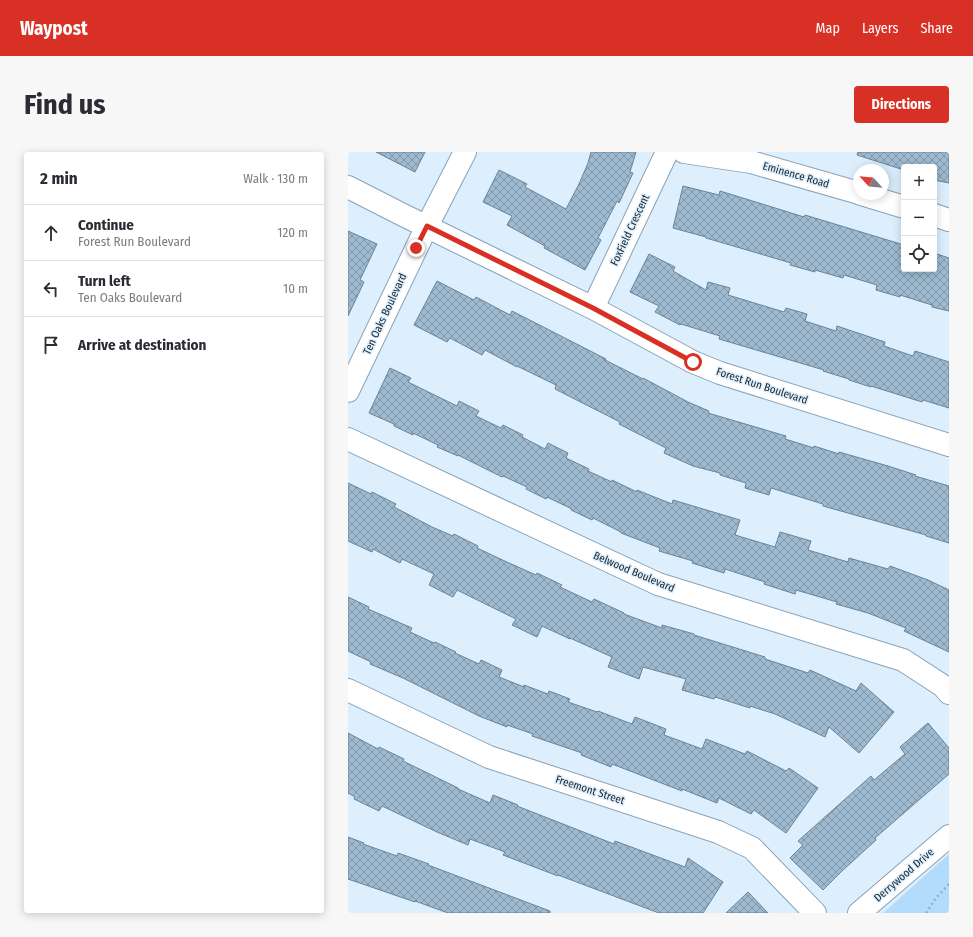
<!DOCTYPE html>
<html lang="en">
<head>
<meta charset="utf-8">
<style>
  body { margin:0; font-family:"Fira Sans Condensed",sans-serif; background:#f7f7f7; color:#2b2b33 }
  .controls { position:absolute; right:12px; top:12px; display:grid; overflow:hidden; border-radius:4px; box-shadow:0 2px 10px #0003 }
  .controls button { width:36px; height:36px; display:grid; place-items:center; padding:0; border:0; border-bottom:1px solid #e1e1e2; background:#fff; color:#2b2b33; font:20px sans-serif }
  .compass { position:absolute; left:505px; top:12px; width:36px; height:36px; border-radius:50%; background:#fff; box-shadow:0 2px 10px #0003; rotate:296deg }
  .stop { position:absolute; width:12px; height:12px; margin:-9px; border:3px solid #d93025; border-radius:50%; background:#fff }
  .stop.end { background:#d93025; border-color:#fff; box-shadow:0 1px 4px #0008 }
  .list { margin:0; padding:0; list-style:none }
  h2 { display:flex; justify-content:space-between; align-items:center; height:52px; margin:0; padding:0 16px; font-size:17px }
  h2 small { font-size:13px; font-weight:400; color:#7c7c81 }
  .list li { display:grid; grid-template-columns:26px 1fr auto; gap:12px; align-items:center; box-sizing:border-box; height:56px; padding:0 16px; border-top:1px solid #e1e1e2 }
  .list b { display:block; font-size:15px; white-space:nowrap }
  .list p { margin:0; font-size:13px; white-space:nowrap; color:#7c7c81 }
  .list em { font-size:13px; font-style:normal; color:#7c7c81 }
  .icon { flex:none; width:22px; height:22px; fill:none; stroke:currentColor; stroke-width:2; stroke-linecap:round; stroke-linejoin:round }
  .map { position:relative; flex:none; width:601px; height:761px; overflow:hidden; border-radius:4px }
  header { display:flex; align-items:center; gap:24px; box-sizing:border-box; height:56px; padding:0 20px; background:#d93025; color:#fff }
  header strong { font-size:19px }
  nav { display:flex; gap:22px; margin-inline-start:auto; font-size:14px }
  .intro { display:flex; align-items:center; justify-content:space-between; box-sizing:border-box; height:96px; padding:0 24px }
  h1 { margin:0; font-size:28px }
  .button { padding:10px 18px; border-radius:4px; background:#d93025; color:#fff; font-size:14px; font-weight:700 }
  main { display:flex; gap:24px; padding:0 24px }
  aside { flex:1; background:#fff; border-radius:4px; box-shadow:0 2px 10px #0003 }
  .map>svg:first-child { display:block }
  .green { fill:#b3dbfb }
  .building { fill:url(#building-cross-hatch); stroke:#688399 }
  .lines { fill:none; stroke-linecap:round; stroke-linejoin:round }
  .minor-casing { stroke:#87a2b8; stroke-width:24 }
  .path { stroke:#9cacb8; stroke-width:2.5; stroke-dasharray:2 3; stroke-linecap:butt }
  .minor { stroke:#fff; stroke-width:22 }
  .route { stroke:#d93025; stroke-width:5 }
  .labels { text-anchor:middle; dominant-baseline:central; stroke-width:3; stroke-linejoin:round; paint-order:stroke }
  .street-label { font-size:11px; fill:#202b34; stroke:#ddeffd }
</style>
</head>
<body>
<header>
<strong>Waypost</strong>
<nav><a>Map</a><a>Layers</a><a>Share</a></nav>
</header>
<div class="intro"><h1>Find us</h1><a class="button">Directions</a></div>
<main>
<aside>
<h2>2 min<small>Walk · 130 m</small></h2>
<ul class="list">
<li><svg class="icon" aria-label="ahead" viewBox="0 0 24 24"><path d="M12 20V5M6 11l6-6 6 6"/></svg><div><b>Continue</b><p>Forest Run Boulevard</p></div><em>120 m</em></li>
<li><svg class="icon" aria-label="left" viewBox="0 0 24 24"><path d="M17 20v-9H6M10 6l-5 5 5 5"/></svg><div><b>Turn left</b><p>Ten Oaks Boulevard</p></div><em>10 m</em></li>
<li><svg class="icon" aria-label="arrive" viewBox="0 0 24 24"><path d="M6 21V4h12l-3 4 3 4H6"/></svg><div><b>Arrive at destination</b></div></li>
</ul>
</aside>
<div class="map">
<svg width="601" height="761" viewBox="0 0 601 761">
  <defs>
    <pattern id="building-cross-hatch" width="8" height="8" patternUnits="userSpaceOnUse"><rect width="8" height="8" fill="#9dbad0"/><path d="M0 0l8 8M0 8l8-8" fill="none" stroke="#8097aa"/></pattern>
  </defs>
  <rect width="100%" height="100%" fill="#ddeffd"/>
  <path class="green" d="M 601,702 L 601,761 L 535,761 Z"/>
  <path class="building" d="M 28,0 L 77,0 L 67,20 Z
    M 243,0 L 288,0 L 282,20 L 285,21 L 271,51 L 269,49 L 250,86 L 253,88 L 237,118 L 196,96 L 197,94 L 159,73 L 164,64 L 135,50 L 151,18 L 179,32 L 177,35 L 218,57 L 231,32 L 240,11 Z
    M 510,0 L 601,0 L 601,31 L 586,28 L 586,15 L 556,15 L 556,18 L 509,3 Z
    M 335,34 L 371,43 L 372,39 L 424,55 L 456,65 L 457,63 L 556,93 L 556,117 L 586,117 L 586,101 L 601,106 L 601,159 L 584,155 L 584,153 L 552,143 L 552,145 L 528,138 L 529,133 L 496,123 L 495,126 L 467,118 L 467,120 L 442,113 L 443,111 L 382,93 L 358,86 L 358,85 L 325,76 Z
    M 0,79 L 29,92 L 12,128 L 16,130 L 0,164 Z
    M 301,102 L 327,115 L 325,119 L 358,138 L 360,130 L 382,136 L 380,143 L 436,160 L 438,156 L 459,162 L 457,169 L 488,179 L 489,174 L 537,190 L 536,194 L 565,204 L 567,199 L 601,210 L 601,256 L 575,248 L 574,250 L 523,234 L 523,235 L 501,228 L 501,227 L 475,219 L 476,218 L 371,187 L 372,184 L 333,172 L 332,173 L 307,160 L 311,154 L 282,140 Z
    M 89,129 L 126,148 L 128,145 L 162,163 L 164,159 L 258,207 L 257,208 L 295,227 L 295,226 L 340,250 L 361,259 L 360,261 L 438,284 L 437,287 L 466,296 L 466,294 L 491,302 L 491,300 L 540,314 L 568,323 L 567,324 L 601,334 L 601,391 L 578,384 L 578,383 L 475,354 L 475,352 L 423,336 L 421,343 L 397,336 L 398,331 L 372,323 L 372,321 L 345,314 L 316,301 L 318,296 L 271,272 L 272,270 L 207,237 L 208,233 L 169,214 L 169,215 L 137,198 L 134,203 L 102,186 L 99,190 L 66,173 Z
    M 42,216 L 63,226 L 60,230 L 109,254 L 111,249 L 131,259 L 128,264 L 153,276 L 155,273 L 175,283 L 174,285 L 197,297 L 200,291 L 220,301 L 218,306 L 241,317 L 240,319 L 264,330 L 264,328 L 289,340 L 289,338 L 324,352 L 325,348 L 392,368 L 387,383 L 427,395 L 432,380 L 463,389 L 460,398 L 500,410 L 501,406 L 540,417 L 542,414 L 580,428 L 601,438 L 601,500 L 556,479 L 558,476 L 520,461 L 488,452 L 489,450 L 448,438 L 447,442 L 416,432 L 417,430 L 377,417 L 376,421 L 344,411 L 345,409 L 311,399 L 312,396 L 273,381 L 273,380 L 245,366 L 244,368 L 223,358 L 224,357 L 199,345 L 198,347 L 178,337 L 179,335 L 155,324 L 154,325 L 110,303 L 110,304 L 89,295 L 90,293 L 65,281 L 65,283 L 46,274 L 46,272 L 21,261 Z
    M 0,331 L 23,342 L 24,340 L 48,352 L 46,355 L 84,375 L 105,384 L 106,382 L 130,394 L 129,396 L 161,411 L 188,423 L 189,421 L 214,433 L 212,435 L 244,450 L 246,447 L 276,461 L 276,462 L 314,476 L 314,473 L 346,482 L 346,483 L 417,505 L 417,507 L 460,521 L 462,518 L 508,539 L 513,531 L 546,560 L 511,601 L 481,575 L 477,585 L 427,562 L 402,554 L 402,556 L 367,545 L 366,547 L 334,538 L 338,527 L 295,515 L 291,527 L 260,515 L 264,505 L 222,486 L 222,487 L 194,474 L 189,485 L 164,473 L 168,467 L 109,438 L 105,445 L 81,433 L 86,422 L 54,407 L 52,411 L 25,397 L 24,400 L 0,389 Z
    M 0,445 L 21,455 L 20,457 L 64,476 L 62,480 L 86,491 L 87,490 L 108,500 L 107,501 L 131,512 L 133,508 L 154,518 L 151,525 L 176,535 L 176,533 L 200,542 L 201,539 L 222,547 L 220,550 L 249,560 L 250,559 L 284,572 L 287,565 L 318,577 L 316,583 L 354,597 L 358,587 L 397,602 L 399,599 L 438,619 L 441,616 L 470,636 L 438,681 L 406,658 L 403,662 L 371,646 L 369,651 L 334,637 L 334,639 L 264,612 L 263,615 L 233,603 L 234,601 L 184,584 L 185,582 L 159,573 L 159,575 L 131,564 L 55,526 L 22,512 L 23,510 L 0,499 Z
    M 580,571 L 601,596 L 601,622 L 527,686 L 528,688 L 494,719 L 475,738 L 442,706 L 455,693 L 450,689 L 523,624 L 526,628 L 557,602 L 552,595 Z
    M 0,581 L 30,597 L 31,595 L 56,607 L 55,609 L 110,636 L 110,637 L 142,651 L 145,643 L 170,653 L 169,654 L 266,692 L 267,689 L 337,715 L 340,706 L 375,730 L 355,761 L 311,761 L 210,723 L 210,724 L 155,703 L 157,700 L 122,687 L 120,693 L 89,680 L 34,654 L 31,659 L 6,647 L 7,645 L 0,641 Z
    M 0,685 L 16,691 L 15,692 L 49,704 L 50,701 L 81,712 L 80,713 L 202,759 L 202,761 L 100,761 L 67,749 L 67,750 L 0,727 Z
    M 400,740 L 420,761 L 378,761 Z"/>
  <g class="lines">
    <defs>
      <path id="minor" d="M 336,0 L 403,10 L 511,41
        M 0,35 L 55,63 L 245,156 L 345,210 L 372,221 L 601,293
        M 513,42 L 556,55
        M 586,63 L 601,68
        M 245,156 L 319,0
        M 0,239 L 79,74 L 117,0
        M 0,287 L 310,432 L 555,508 L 595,534 L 601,541
        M 0,538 L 141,605 L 370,680 L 404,696 L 467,761
        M 511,761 L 601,684"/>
    </defs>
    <use href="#minor" class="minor-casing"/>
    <path class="path" d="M 578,761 L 588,746 L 601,732"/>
    <use href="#minor" class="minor"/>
  </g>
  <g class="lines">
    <path class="route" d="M 68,96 L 79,74 L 245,156 L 345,210"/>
  </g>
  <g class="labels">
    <g class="street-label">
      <text transform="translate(448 23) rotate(16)">Eminence Road</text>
      <text transform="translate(282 78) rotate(-65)">FoxField Crescent</text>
      <text transform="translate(37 162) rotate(-65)">Ten Oaks Boulevard</text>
      <text transform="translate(414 234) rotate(18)">Forest Run Boulevard</text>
      <text transform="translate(286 420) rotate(23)">Belwood Boulevard</text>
      <text transform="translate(242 638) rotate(18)">Freemont Street</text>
      <text transform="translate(556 723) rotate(-41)">Derrywood Drive</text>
    </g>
  </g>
</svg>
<div class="controls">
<button>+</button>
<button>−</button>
<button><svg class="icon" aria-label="locate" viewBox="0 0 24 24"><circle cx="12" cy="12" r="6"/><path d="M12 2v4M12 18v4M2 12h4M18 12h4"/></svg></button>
</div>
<svg class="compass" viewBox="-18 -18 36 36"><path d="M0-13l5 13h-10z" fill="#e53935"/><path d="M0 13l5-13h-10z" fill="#7c7c81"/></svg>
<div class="stop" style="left:345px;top:210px"></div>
<div class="stop end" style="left:68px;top:96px"></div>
</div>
</main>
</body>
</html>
